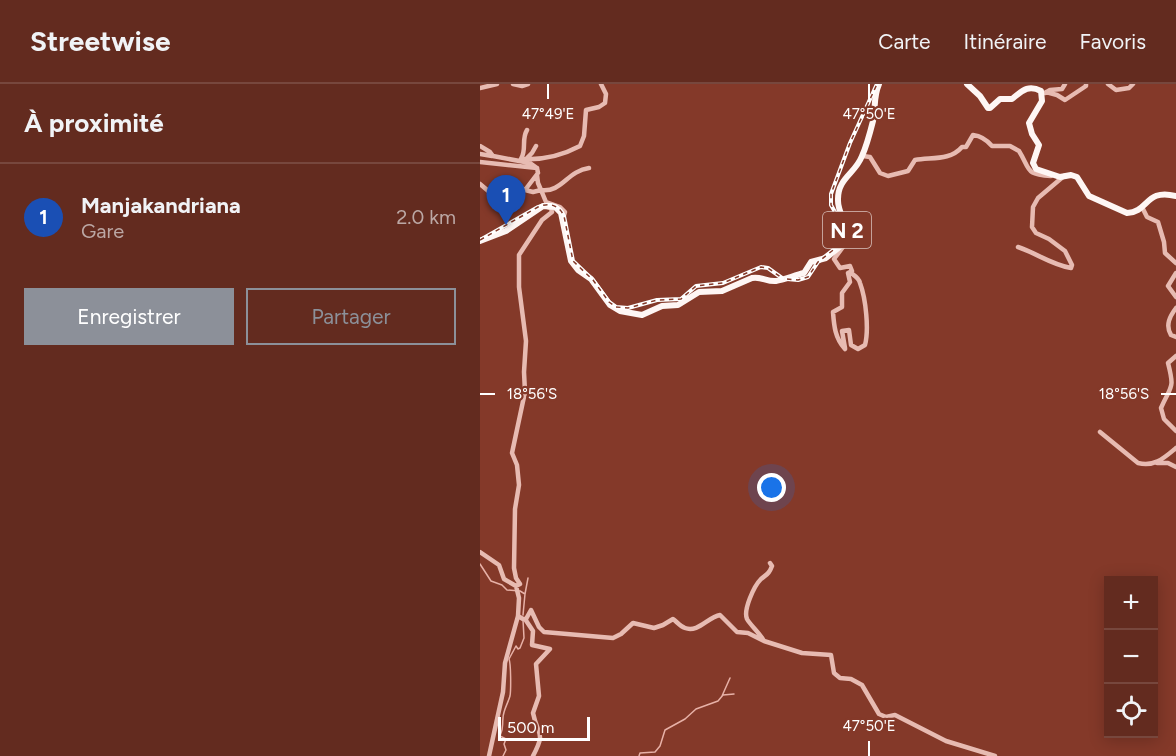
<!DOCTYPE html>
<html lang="fr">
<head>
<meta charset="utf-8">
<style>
  body { margin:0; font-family:Figtree,sans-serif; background:#6c372c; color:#f1f3f6 }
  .controls { position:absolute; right:18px; bottom:18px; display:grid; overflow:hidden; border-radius:0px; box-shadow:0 3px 15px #0003 }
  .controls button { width:54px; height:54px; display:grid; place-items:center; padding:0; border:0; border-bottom:2px solid #77473d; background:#632b1f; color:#f1f3f6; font:30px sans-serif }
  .scale { position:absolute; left:18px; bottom:15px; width:92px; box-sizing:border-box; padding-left:6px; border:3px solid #fff; border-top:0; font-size:16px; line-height:21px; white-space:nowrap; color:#fff; -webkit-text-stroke:4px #843929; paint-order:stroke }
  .you { position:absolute; left:292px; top:404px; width:21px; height:21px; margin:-15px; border:4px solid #fff; border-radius:50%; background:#1a73e8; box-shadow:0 0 0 9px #1a73e833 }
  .badge { display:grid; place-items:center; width:39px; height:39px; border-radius:50%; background:#8c9099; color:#fff; font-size:20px; font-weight:700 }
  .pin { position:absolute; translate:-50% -50px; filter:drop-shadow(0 2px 3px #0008) }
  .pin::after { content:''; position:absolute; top:32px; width:21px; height:18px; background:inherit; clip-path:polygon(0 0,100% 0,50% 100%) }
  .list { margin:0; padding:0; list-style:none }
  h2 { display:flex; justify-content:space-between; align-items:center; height:78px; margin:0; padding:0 24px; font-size:26px }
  h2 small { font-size:20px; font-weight:400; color:#bba7a4 }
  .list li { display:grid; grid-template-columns:39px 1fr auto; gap:18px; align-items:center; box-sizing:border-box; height:108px; padding:0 24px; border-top:2px solid #77473d }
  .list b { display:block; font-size:22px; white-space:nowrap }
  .list p { margin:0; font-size:20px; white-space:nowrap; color:#bba7a4 }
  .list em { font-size:20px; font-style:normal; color:#bba7a4 }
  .actions { display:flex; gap:12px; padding:18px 24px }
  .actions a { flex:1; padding:14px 0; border:2px solid #8c9099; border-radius:0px; text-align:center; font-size:21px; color:#8c9099 }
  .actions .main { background:#8c9099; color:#fff }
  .icon { flex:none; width:33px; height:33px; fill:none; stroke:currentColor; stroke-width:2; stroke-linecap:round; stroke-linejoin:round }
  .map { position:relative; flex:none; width:696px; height:672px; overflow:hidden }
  header { display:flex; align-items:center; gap:36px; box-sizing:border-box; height:84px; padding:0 30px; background:#632b1f; border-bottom:2px solid #77473d }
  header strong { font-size:28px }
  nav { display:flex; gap:33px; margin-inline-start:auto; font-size:21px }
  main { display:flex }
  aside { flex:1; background:#632b1f }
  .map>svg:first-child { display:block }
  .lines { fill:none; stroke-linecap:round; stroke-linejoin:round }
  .stream { stroke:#e7b1a7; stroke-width:1.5 }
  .minor { stroke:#e7bbb2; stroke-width:4.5 }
  .major { stroke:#fef6f4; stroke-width:6 }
  .rail-casing { stroke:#fff; stroke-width:4 }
  .rail { stroke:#843929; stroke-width:1.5; stroke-dasharray:4.5; stroke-linecap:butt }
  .ticks { fill:none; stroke:#fff; stroke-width:2 }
  .labels { text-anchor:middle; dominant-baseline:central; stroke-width:4.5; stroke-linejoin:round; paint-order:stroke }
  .shield { fill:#843929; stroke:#dac4bf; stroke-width:1.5 }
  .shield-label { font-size:21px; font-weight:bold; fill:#fff }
  .ticks-label { font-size:15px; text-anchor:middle; fill:#fff; stroke:#843929; stroke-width:4.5; stroke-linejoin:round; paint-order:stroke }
</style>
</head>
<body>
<header>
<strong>Streetwise</strong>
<nav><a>Carte</a><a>Itinéraire</a><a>Favoris</a></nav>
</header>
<main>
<aside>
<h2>À proximité<small></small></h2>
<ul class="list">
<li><span class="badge" style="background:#1a4fb4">1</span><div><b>Manjakandriana</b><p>Gare</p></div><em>2.0 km</em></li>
</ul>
<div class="actions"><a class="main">Enregistrer</a><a>Partager</a></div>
</aside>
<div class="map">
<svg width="696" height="672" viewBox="0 0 696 672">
  <rect width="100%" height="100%" fill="#843929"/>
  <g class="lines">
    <path class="stream" d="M 0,480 L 11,497 L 22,501 L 27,506 L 40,507 L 45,510 L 43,531
      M 45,510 L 48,494
      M 242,612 L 250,594
      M 23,672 L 26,666 L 24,660 L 26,655 L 20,652 C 24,643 22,642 23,634 C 23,627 28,619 30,612 C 31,606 31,580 29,575 L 36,562 L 38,565 L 40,564 L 44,554 L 43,536
      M 159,672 L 160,669 L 175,668 L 180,662 L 185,646 L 205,635 L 216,625 L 238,617 L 243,611 L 254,610"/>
    <path class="minor" d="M 33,0 L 42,2 L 48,0
      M 628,0 L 636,6 L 649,4 L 653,0
      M 0,4 L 17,0
      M 566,8 L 577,11 L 585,16 L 606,2 L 606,0
      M 565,9 L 570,6 L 582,5 L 585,0
      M 0,62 L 10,68 L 13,72 L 50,79 L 57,84
      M 0,70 L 12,72
      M 383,72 L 390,73 L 400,89 L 408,92 L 428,87 L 435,76 C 451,73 470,77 482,63 L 486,63 L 493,51 C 501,52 507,56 512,62 L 530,62 L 539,67 C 551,86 544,90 571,92
      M 47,74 L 52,69 L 56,62
      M 41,75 C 47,65 41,56 47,46
      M 43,75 C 63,76 83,71 100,62 L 104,52 L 106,26 L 119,23 L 125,19 L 126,10 L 121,0
      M 0,78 L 57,84
      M 57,84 L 58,89 L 45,106 L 53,108 L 61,106 L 66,118 L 80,123 L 85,128 L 83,135
      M 57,91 L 58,99 L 61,106 C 82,109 87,87 109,84
      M 0,100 L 19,116 L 39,103 L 45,106
      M 662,123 L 667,133 L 678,138 L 684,158 L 685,169 L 696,179
      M 538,163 C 556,169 572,181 591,184 L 592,181 L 585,167 L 569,155 L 556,149 L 552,143 L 553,123 L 558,114 L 584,92
      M 696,189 L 688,202 L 696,213
      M 696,224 C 690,232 685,241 691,251 L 696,253
      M 365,264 L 362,247 L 369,246 L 371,261 L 378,265 L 385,261 C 389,246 386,215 380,199 C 379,194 375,192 371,189
      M 365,265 C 355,254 354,242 353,228 L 362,223 L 362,209 L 370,198 L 368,189 L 372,187 L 370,182 L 360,184 L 354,175 L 366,159
      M 696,272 L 688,279 C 695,306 691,301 681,324 L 684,335 L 696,347
      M 620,348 L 658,379 C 675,383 684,374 696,364
      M 677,379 L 688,379 L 696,383
      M 0,468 L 19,481 L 24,495 L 36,502 L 39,514 L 38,532 L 25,579 L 23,608 L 9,672
      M 36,502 L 40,500 L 36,494 L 34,484 L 35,425 L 39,401 L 37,381 L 32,369 L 45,308 L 44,288 L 46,257 L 39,203 L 39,171 L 62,136 L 72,128 L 71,124 L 68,123
      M 38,532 L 43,535 L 46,535 L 51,526 L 59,543 L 64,548 L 133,554 L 141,550 L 153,539 L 174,544 L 183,541 L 193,535 C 197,538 200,542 205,544 C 218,549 228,533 240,531 L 257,548 L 268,549 L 284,557 L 322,569 L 351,571 L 354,589 L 360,594 L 371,595 L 382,601 L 399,630 L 406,633 L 415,631 L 466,657 L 515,672
      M 45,535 L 53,547 L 52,561 L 70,565 L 56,580 L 59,612 L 53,629 C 58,653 66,647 53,672
      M 284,557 C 279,548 271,542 267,535 C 263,526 274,502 281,495 C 287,490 289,490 292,482 L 290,479"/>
    <path class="major" d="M 487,0 L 500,12 L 508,24 L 510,24 L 520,15 L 532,15 C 542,7 548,0 561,7 L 562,17 L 549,39 L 552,50 L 559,61 L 553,79 L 556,85 L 580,93 L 591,91 L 597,93 L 609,112 L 647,129 C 669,128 665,104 696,112
      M 0,157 L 26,147 L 63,122 L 75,123 L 81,129 L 91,177 L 98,186 L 111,195 L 130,221 L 140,227 L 162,231 L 182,222 L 198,221 L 219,208 L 242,207 L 272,194 C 281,192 287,198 296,197 C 304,196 315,191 324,189 L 331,178 L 346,174 L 368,156 C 369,141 357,129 358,115 C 358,94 375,90 382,72 C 387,61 390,49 393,37 C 396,23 393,14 399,0"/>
    <defs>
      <path id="rail" d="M 0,156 L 58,123 C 69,118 79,121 84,132 L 93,177 L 113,196 L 129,218 L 136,223 L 148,224 L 177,216 L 201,215 L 216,202 L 243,199 L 281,183 L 288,184 L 302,194
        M 307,195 L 318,196 L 328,193 L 338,178 L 357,163 L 361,157 L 363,142 L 351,121 L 351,110 L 370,59 L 397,0"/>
    </defs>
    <use href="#rail" class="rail-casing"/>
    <use href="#rail" class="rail"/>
  </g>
  <path class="ticks" d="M 68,0 L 68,15M 389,0 L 389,15M 0,310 L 15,310M 681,310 L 696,310M 389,657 L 389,672"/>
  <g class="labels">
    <rect class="shield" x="343" y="128" width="48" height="36" rx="4.5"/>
    <g class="shield-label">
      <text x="367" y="146">N 2</text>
    </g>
  </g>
  <g class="ticks-label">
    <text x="68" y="35">47°49'E</text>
    <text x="389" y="35">47°50'E</text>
    <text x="52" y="315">18°56'S</text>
    <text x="644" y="315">18°56'S</text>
    <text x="389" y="647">47°50'E</text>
  </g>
</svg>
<div class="controls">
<button>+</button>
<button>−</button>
<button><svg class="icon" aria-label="locate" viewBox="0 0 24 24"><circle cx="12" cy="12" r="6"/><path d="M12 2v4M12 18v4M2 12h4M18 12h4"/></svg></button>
</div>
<div class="scale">500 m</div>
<div class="you"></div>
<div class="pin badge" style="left:26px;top:141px;background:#1a4fb4">1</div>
</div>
</main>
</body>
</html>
